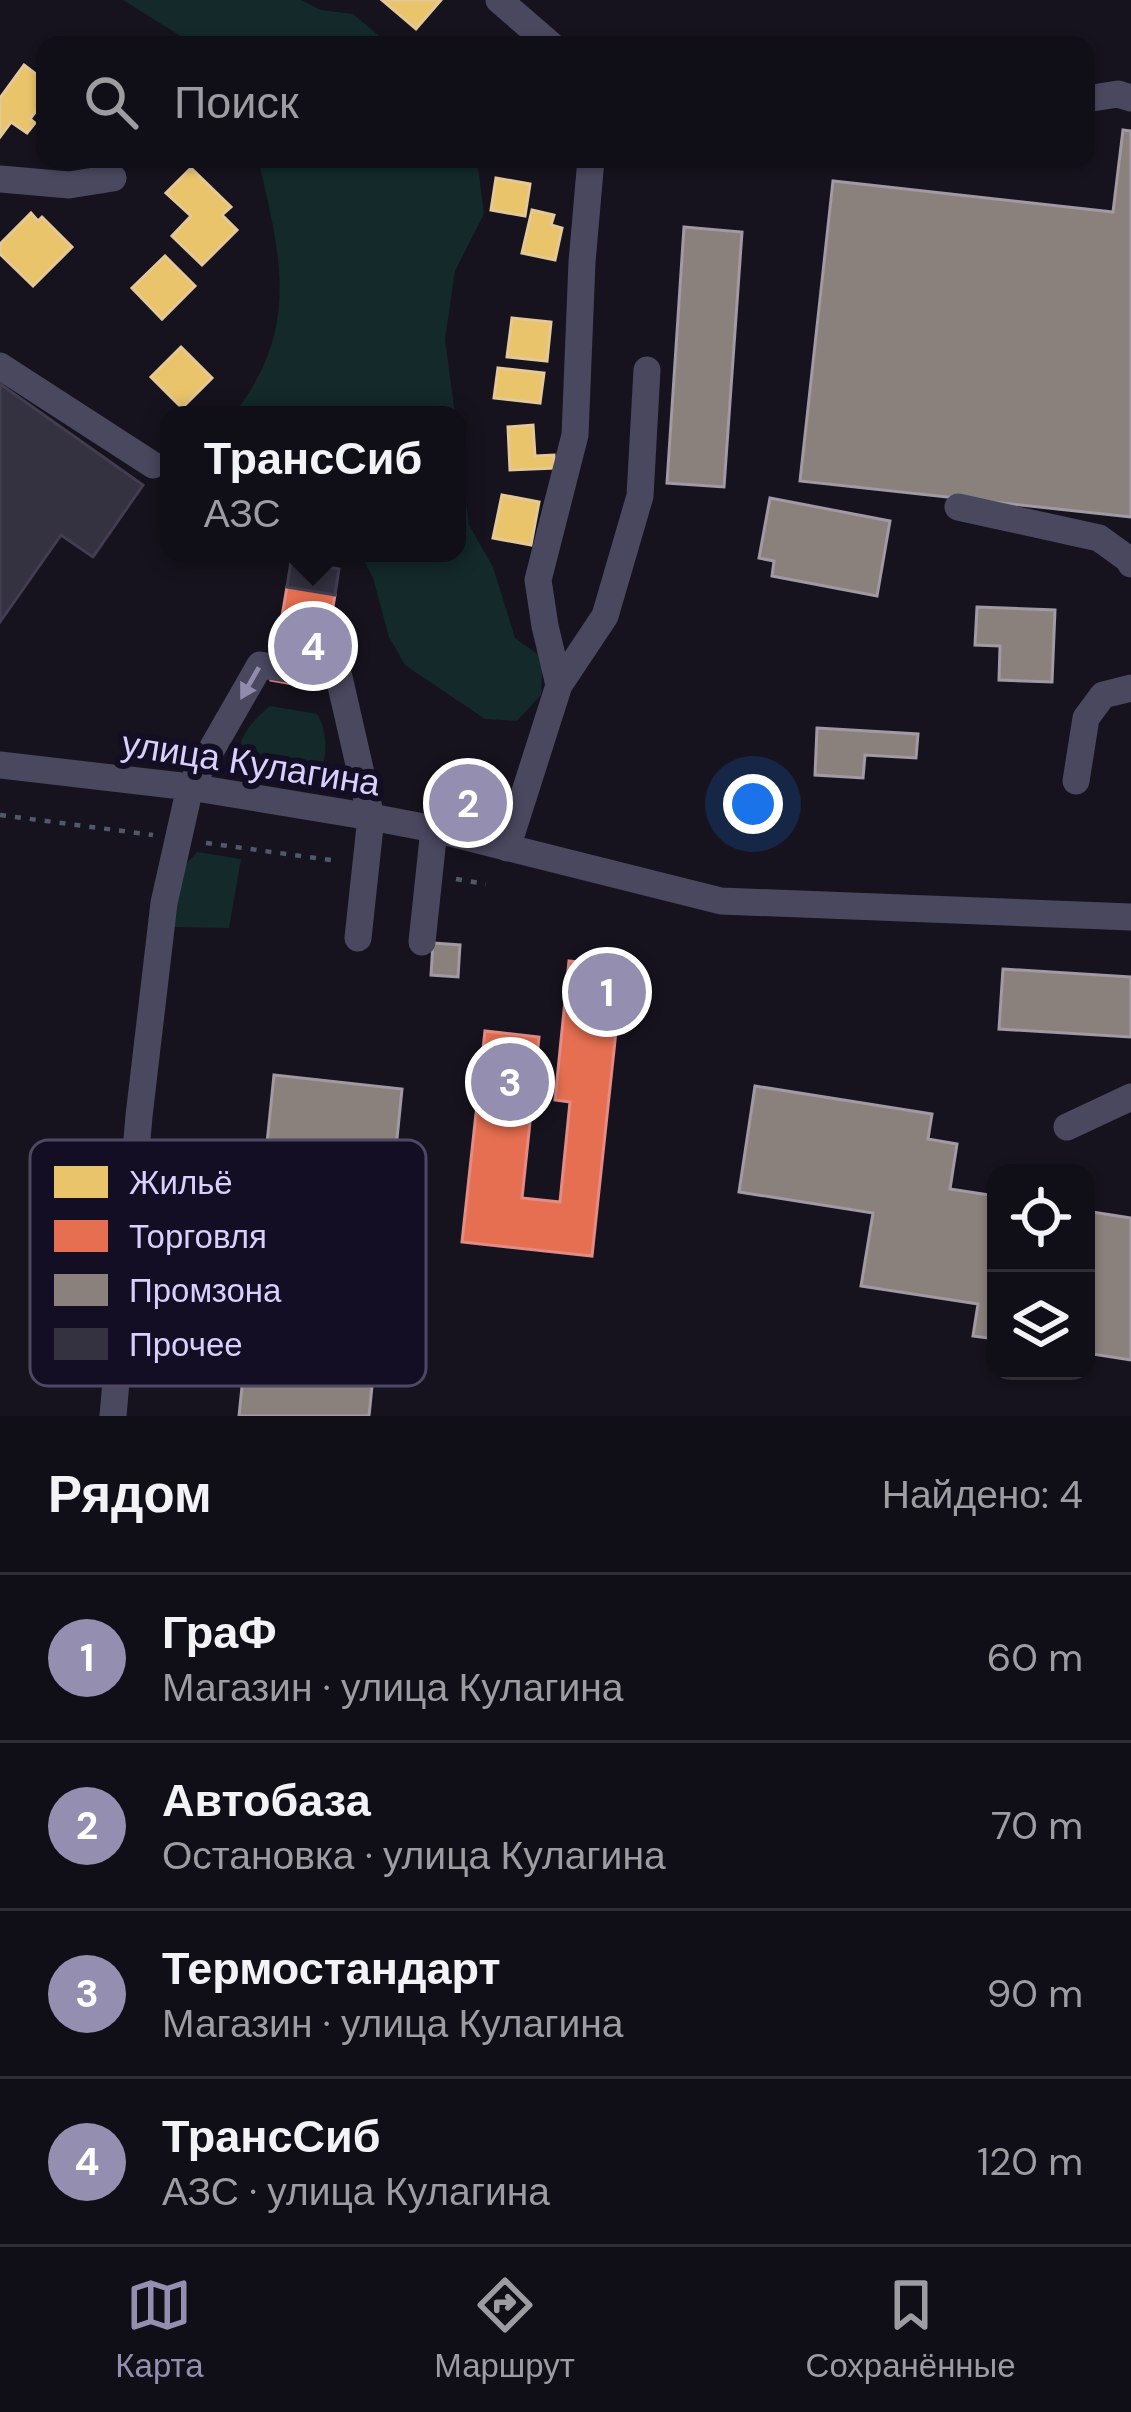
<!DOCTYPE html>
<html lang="ru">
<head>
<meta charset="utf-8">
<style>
  body { margin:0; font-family:"DM Sans",sans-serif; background:#1e1c23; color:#f1f3f6 }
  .controls { position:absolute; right:36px; bottom:36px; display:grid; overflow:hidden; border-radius:24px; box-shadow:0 3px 9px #0004 }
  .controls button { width:108px; height:108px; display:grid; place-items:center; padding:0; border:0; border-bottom:3px solid #302e35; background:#100e16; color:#f1f3f6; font:60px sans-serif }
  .you { position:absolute; left:753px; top:804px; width:42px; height:42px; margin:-30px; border:9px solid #fff; border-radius:50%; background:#1a73e8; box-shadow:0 0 0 18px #1a73e833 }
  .badge { display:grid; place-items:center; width:78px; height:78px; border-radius:50%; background:#948eb0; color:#fff; font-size:39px; font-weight:700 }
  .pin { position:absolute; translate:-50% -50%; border:6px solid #fff; box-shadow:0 3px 12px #0006 }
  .popup { position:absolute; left:160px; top:406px; width:306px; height:156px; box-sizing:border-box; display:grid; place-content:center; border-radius:24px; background:#100e16; filter:drop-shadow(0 3px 9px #0005); font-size:39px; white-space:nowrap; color:#9c9ca1 }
  .popup b { font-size:45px; color:#f1f3f6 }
  .popup::after { content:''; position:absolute; left:50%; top:100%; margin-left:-24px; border:24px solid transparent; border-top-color:#100e16 }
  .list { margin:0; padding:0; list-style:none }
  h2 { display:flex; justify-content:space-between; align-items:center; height:156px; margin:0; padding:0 48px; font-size:51px }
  h2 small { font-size:39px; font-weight:400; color:#9c9ca1 }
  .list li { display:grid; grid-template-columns:78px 1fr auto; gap:36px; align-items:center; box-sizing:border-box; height:168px; padding:0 48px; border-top:3px solid #302e35 }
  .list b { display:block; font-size:45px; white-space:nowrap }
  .list p { margin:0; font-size:39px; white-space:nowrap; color:#9c9ca1 }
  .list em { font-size:39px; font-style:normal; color:#9c9ca1 }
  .icon { flex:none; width:66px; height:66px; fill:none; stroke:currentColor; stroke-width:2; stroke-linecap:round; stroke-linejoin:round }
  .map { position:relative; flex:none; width:1131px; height:1416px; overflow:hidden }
  .search { position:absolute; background:#100e16; box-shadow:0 3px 9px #0004; left:36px; right:36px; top:36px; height:132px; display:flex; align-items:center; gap:30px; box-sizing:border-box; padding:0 42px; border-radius:24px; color:#9c9ca1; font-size:45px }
  .sheet { height:828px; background:#100e16 }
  nav { display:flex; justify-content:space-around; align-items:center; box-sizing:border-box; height:168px; border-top:3px solid #302e35; background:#100e16; font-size:33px; color:#9c9ca1 }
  nav a { display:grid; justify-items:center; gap:6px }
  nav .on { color:#948eb0 }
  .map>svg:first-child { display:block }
  .green { fill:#13292a }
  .homes { fill:#e9c46a; stroke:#e4c896; stroke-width:3 }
  .shops { fill:#e76f51; stroke:#e28c85; stroke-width:3 }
  .industry { fill:#8a817c; stroke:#a199a3; stroke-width:3 }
  .building { fill:#343140; stroke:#433d51; stroke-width:3 }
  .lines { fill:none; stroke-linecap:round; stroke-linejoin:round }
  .path { stroke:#4d5a68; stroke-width:4.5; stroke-dasharray:6 9; stroke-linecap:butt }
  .minor { stroke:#4a485f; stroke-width:27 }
  .oneway { fill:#918cae }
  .labels { text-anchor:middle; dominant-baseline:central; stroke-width:12; stroke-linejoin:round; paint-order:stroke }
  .street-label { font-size:36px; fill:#d8d1fe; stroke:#130e23 }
  .key { fill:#130e23; stroke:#4e4865; stroke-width:3 }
  .key-label { font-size:33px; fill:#d8d1fe }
</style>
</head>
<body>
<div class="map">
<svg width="1131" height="1416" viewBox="0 0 1131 1416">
  <rect width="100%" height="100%" fill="#16131e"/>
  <path class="green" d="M 123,0 L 301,0 L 321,10 L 353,14 L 390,45 L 195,45 Z
    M 258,159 L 477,159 L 484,214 L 455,271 L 445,339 L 455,415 L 233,415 C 301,329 281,257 258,159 Z
    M 457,429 L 469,525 L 493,567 L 515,638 L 543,658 L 541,695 L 517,721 L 485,719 L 405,665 L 389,637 L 373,578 L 360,553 L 457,553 Z
    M 270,706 L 317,714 C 330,735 327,766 314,786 L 239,772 C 233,745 248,723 270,706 Z
    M 197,852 L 241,859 L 229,928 L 172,927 L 186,864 Z"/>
  <path class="homes" d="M 382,0 L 441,0 L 416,29 Z
    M 24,65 L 45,81 L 45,99 L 30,119 L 35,123 L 27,133 L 11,122 L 0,137 L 0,98 Z
    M 191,168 L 231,207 L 222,215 L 237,230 L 202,265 L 172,236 L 191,216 L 166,193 Z
    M 496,178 L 530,184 L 525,216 L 491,210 Z
    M 532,210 L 554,215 L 551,225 L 562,228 L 555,260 L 522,253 Z
    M 31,213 L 38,221 L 42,217 L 72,247 L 33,286 L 0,254 L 0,244 Z
    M 165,256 L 195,286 L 162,319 L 132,288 Z
    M 512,318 L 551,322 L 547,361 L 507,357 Z
    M 181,347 L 212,378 L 182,408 L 151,377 Z
    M 498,368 L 544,373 L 540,403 L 494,398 Z
    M 533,425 L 535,456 L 554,455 L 555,468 L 510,470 L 508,427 Z
    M 502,495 L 539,502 L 531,545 L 493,538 Z"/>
  <path class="shops" d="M 287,587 L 335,595 L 319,689 L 271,680 Z
    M 569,961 L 623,966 L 592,1256 L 462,1242 L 485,1031 L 539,1037 L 522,1198 L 560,1202 L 570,1102 L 555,1100 Z"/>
  <path class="industry" d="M 1123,130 L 1131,131 L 1131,517 L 800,481 L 833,181 L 1113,212 Z
    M 684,227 L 742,232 L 724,487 L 667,483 Z
    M 770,498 L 890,521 L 877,596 L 772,576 L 774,561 L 759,558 Z
    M 977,607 L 1055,610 L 1052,682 L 999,680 L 1000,646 L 975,645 Z
    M 817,728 L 918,734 L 916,758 L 865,755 L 863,778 L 815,775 Z
    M 433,943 L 460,945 L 458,977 L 431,975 Z
    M 1003,969 L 1131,977 L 1131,1037 L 999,1029 Z
    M 274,1075 L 402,1089 L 369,1416 L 239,1416 Z
    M 755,1086 L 932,1114 L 928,1139 L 957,1144 L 950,1189 L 996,1196 L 996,1339 L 973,1336 L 978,1304 L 861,1286 L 873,1213 L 739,1192 Z
    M 1086,1211 L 1131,1218 L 1131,1360 L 1086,1353 Z"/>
  <path class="building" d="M 0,384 L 143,485 L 93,557 L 61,535 L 0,622 Z
    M 291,561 L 339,569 L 335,595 L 287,587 Z"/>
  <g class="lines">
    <path class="path" d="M 0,815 L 153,835
      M 206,843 L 338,861
      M 456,879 L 486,884"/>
    <path class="minor" d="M 499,0 L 551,45
      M 1086,99 L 1118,94 L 1131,98
      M 0,179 L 69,185 L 113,178
      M 0,366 L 153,465
      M 958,507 L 1099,538 L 1128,559 L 1131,564
      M 559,685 L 605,616 L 640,496 L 647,370
      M 0,765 L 190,787 L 371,817 L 434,829 L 721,901 L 1131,917
      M 1076,781 L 1086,718 L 1103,695 L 1131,688
      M 507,848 L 559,685 L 545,626 L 538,580 L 575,435 L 582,262 L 591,159
      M 422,942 L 434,829
      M 1067,1127 L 1131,1097
      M 113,1416 L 139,1116 L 164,903 L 190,787 L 260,665 L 339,677 L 371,817 L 358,938"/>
  </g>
  <defs><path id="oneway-solid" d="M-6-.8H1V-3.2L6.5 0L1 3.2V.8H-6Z" transform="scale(3)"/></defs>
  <use class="oneway" href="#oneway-solid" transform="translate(250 683) rotate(120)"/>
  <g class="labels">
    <g class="street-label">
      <text transform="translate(251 763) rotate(9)">улица Кулагина</text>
    </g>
  </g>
  <rect x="30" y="1140" width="396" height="246" rx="18" class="key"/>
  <rect x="54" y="1166" width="54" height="32" fill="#e9c46a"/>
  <rect x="54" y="1220" width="54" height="32" fill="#e76f51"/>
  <rect x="54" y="1274" width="54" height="32" fill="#8a817c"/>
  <rect x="54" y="1328" width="54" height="32" fill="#343140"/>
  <g class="key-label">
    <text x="129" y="1194">Жильё</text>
    <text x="129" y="1248">Торговля</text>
    <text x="129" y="1302">Промзона</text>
    <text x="129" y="1356">Прочее</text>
  </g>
</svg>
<div class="controls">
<button><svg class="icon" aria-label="locate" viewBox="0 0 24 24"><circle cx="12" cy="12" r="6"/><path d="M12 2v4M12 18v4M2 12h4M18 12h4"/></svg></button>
<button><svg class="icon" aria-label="layers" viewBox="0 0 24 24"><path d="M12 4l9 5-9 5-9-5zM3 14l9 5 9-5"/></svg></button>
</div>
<div class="you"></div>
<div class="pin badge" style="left:607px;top:992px">1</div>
<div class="pin badge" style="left:468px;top:803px">2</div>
<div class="pin badge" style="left:510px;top:1082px">3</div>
<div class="pin badge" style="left:313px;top:646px">4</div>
<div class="popup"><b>ТрансСиб</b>АЗС</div>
<div class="search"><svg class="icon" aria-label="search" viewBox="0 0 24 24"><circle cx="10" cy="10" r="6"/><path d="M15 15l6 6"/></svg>Поиск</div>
</div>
<section class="sheet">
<h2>Рядом<small>Найдено: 4</small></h2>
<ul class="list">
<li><span class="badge">1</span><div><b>ГраФ</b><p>Магазин · улица Кулагина</p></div><em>60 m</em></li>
<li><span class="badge">2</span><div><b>Автобаза</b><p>Остановка · улица Кулагина</p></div><em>70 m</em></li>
<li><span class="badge">3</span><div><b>Термостандарт</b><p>Магазин · улица Кулагина</p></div><em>90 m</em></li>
<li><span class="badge">4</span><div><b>ТрансСиб</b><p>АЗС · улица Кулагина</p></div><em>120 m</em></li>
</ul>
</section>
<nav>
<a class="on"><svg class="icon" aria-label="map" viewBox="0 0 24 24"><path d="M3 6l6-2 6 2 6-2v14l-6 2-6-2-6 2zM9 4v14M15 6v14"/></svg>Карта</a>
<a><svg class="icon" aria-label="directions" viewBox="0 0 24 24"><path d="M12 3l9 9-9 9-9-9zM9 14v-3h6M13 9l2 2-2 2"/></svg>Маршрут</a>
<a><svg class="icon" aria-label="saved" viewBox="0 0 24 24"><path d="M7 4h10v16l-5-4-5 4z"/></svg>Сохранённые</a>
</nav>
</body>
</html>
